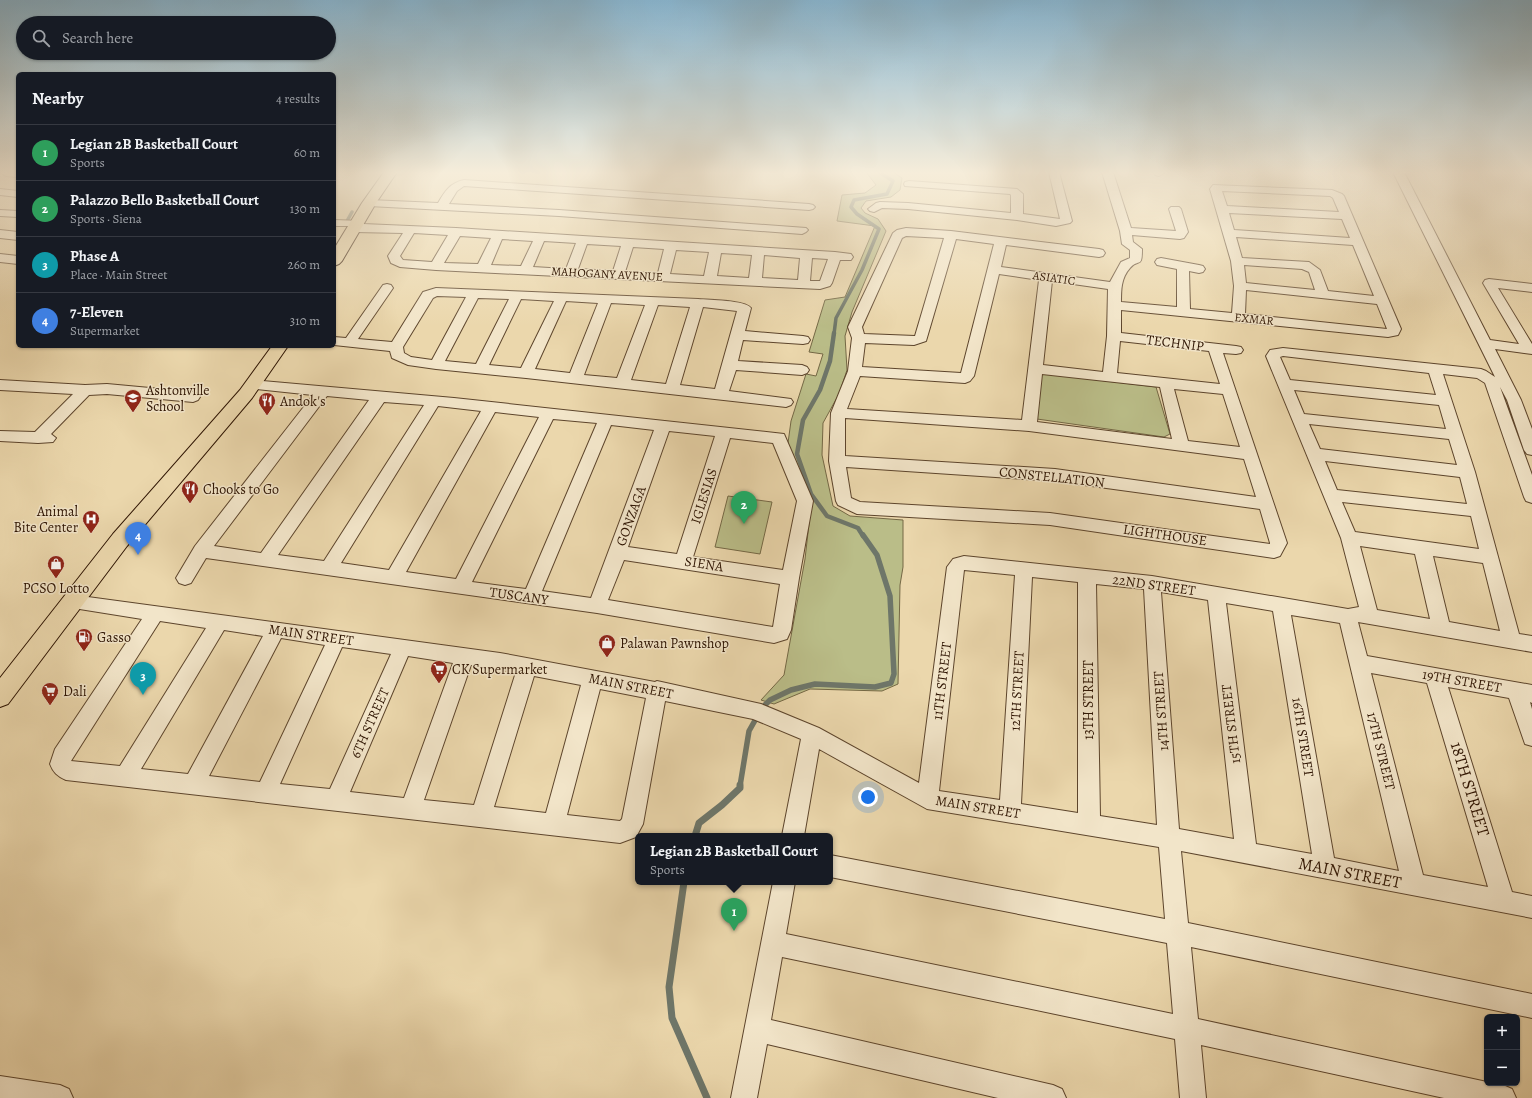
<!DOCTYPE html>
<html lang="en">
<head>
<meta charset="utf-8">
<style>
  body { margin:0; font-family:Alegreya,serif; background:#20242c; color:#f1f3f6 }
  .controls { position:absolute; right:12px; bottom:12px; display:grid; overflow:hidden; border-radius:6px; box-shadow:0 1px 3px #0004 }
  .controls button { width:36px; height:36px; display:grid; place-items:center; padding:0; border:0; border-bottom:1px solid #363941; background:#171b24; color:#f1f3f6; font:20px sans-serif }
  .you { position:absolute; left:868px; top:797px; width:14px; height:14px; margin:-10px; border:3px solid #fff; border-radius:50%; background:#1a73e8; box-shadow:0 0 0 6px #1a73e833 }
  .badge { display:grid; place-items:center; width:26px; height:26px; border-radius:50%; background:#b45309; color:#fff; font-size:13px; font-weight:700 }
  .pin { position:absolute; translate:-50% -33px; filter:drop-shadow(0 1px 2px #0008) }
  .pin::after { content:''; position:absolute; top:21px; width:14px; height:12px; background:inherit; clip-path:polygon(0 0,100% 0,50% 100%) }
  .popup { position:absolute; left:635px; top:833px; width:198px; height:52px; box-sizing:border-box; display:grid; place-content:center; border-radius:6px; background:#171b24; filter:drop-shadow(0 1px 3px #0005); font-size:13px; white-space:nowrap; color:#9ea1a6 }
  .popup b { font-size:15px; color:#f1f3f6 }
  .popup::after { content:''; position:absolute; left:50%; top:100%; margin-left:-8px; border:8px solid transparent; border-top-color:#171b24 }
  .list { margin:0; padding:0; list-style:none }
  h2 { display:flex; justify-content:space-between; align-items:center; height:52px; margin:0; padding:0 16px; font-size:17px }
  h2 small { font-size:13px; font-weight:400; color:#9ea1a6 }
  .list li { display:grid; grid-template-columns:26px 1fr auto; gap:12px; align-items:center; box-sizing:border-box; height:56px; padding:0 16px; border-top:1px solid #363941 }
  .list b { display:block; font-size:15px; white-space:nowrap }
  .list p { margin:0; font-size:13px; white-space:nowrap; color:#9ea1a6 }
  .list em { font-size:13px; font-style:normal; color:#9ea1a6 }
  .icon { flex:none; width:22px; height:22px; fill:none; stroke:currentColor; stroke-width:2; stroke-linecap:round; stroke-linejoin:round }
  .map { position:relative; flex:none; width:1532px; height:1098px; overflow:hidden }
  .search { position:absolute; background:#171b24; box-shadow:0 1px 3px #0004; left:16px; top:16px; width:320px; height:44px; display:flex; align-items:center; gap:10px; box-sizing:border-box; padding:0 14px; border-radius:22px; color:#9ea1a6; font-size:15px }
  .panel { position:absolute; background:#171b24; box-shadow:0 1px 3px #0004; left:16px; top:72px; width:320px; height:276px; border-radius:6px }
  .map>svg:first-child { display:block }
  .green { fill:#babd88; stroke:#746845 }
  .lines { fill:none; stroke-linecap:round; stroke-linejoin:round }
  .stream-far3 { stroke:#6e7669; stroke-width:3.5 }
  .stream-far2 { stroke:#6e7669; stroke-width:4.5 }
  .stream-far1 { stroke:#6e7669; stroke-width:5.5 }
  .stream { stroke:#6e7669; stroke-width:7 }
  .minor-casing { stroke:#5d452c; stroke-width:2 }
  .major-casing { stroke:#2e1402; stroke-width:2 }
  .minor { fill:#f2e5c9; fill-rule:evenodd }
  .major { fill:#ebd7ac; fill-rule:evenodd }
  .labels { text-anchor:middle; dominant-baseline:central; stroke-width:3; stroke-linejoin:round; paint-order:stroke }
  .far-street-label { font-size:12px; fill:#2e1402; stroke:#f2e5c9 }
  .street-label { font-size:14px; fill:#2e1402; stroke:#f2e5c9 }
  .poi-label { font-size:14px; fill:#2e1402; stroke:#f2e5c9; text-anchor:start }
  .near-street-label { font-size:17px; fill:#2e1402; stroke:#f2e5c9 }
</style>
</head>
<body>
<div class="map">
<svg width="1532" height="1098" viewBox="0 0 1532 1098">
  <rect width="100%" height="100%" fill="#ebd7ac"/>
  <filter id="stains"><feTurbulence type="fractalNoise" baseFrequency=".005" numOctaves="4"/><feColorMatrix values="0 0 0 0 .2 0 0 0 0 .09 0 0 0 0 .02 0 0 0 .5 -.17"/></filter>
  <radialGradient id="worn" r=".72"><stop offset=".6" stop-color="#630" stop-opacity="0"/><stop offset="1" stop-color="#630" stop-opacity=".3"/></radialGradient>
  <path class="green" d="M 866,172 L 893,172 L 902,178 L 900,190 L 891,197 L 866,201 L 861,208 L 865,213 L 878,219 L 886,231 L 852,312 L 845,336 L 847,370 L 839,394 L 823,423 L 822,455 L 833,506 L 850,516 L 903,520 L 903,567 L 900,585 L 898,684 L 882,691 L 810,689 L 774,704 L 761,700 L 784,675 L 805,559 L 810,515 L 803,486 L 788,443 L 791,421 L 806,374 L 816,376 L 823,354 L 809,352 L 825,300 L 845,297 L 875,226 L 837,221 L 842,195 L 865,193 L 876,185 Z
    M 1040,373 L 1156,387 L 1170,434 L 1164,437 L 1037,419 Z
    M 728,496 L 772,502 L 760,554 L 715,547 Z"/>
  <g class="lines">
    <path class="stream-far3" d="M 347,221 L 352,212
      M 834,334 L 836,318 L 862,270 L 879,229 L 857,214 L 851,207 L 854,200 L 887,194 L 893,181 L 879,172"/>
    <path class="stream-far2" d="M 834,333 L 830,361 L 820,390 L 803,420 L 797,454 L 811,494 L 827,516 L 858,528 L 863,536"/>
    <path class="stream-far1" d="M 740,786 L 749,731 L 762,708 L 770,700 L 791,690 L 815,684 L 875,687 L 891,683 L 894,674 L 890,596 L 877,555 L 863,535"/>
    <path class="stream" d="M 695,836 L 699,823 L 722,805 L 740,788 L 740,785
      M 684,882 L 669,987 L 672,1018 L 707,1098"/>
    <defs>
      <path id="minor" d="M 18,172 L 18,177 L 6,176 L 1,173 Z
        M 1049,172 L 1059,172 L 1072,221 L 1070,223 L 1056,226 L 1017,220 L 908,209 L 882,208 L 874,212 L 870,211 L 868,209 L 876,203 L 880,202 L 908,203 L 1011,213 L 1011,195 L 1010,194 L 905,186 L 904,184 L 905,182 L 909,181 L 1017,189 L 1023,194 L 1023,214 L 1060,219 Z
        M 1102,172 L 1113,172 L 1131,228 L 1176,231 L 1169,209 L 1171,207 L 1179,207 L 1181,209 L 1188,232 L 1184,238 L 1180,239 L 1132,235 L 1133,242 L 1142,249 C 1142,269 1139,258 1130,268 C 1121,278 1121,290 1121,302 L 1177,307 L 1177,269 L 1157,265 L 1155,262 L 1157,259 L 1161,258 L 1199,265 L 1203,266 L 1205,269 L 1203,272 L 1199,273 L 1189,271 L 1190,309 L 1232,313 L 1234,286 L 1231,261 L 1210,189 L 1213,185 L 1332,190 L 1342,194 L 1344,196 L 1401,329 L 1398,335 L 1388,337 L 1121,310 L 1121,333 L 1236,346 L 1241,347 L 1243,350 L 1241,353 L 1236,354 L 1223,353 L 1287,543 L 1280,556 L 1274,558 L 1050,525 L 857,514 L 838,505 L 836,501 L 829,461 L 831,413 L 848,371 L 852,338 L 848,327 L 893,233 L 897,230 L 906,228 L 951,231 L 1099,249 L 1103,250 L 1105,253 L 1103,256 L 1099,257 L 1006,245 L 1001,267 L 1110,282 L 1121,262 L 1130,258 L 1130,250 L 1122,244 L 1120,231 ZM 1222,191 L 1330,196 L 1333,198 L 1339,212 L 1227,206 ZM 1229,213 L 1342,219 L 1350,238 L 1234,230 ZM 906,236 L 944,238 L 915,336 L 864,334 L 862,327 L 902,238 ZM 1236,237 L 1353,245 L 1374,296 L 1328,291 L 1320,270 L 1309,262 L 1242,258 ZM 956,239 L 994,244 L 961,373 L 862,367 L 865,343 L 914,345 L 926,341 ZM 1244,265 L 1302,269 L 1309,272 L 1315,290 L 1246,283 ZM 999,274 L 1039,280 L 1022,420 L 847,409 L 860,376 L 965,383 L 970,381 L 974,376 ZM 1052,281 L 1108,289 L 1107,336 L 1103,372 L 1043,365 ZM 1246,290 L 1377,304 L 1387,329 L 1245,314 ZM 1120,341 L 1209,351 L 1220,384 L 1117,373 ZM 1042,374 L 1160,387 L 1172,439 L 1037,422 ZM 1174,389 L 1223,394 L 1240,447 L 1188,441 ZM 845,418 L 1029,431 L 1244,459 L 1256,497 L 1055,469 L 845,456 ZM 846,467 L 1055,481 L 1260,509 L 1270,543 L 1270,544 L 1050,513 L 860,502 L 851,498 Z
        M 1154,172 L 1164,172 L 1164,173 L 1159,176 L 1155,175 Z
        M 1393,172 L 1404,172 L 1490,340 L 1519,344 L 1483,283 L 1485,280 L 1489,279 L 1532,284 L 1532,292 L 1498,288 L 1532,344 L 1532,354 L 1495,349 L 1521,400 L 1532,429 L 1532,455 L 1527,454 L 1524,450 L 1507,400 L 1500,387 L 1532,475 L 1532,503 L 1526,501 L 1524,497 L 1485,383 L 1477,378 L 1443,374 L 1475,472 L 1519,634 L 1532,636 L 1532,652 L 1358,622 L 1367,656 L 1532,685 L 1532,703 L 1530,702 L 1532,709 L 1532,746 L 1525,744 L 1509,698 L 1448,687 L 1512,892 L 1532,896 L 1532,918 L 1181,851 L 1188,923 L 1532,994 L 1532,1018 L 1191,947 L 1198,1019 L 1487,1082 L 1487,1083 L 1503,1085 L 1512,1089 L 1516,1098 L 1444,1098 L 1201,1045 L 1206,1098 L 1180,1098 L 1175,1039 L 782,957 L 771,1020 L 1053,1085 L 1062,1089 L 1066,1098 L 998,1098 L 767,1044 L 757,1098 L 731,1098 L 773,882 L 795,882 L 786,934 L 1173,1014 L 1167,943 L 830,877 L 830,855 L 1165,919 L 1159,847 L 927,809 L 819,749 L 804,836 L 782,836 L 801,739 L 753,719 L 665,701 L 643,824 L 636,837 L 620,843 L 66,780 C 57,776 53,772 50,764 L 55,749 L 142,619 L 67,607 L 64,602 L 67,597 L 73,595 L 500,653 L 655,682 L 657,681 L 761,704 L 819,728 L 919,783 L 947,567 L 953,559 L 964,556 L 1152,576 L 1348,609 L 1359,607 L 1341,538 L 1266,356 L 1270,350 L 1283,348 L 1481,369 L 1486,371 L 1495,377 ZM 1283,356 L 1429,373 L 1436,395 L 1290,380 L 1280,357 ZM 1294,390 L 1439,405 L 1446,429 L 1304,414 ZM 1309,424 L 1449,439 L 1457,465 L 1320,449 ZM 1325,461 L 1460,477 L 1467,504 L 1337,490 ZM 1342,502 L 1471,516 L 1479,549 L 1355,532 ZM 1360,546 L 1415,554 L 1430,619 L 1377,610 ZM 1433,556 L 1483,563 L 1500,631 L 1449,622 ZM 964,570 L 1015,575 L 1000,800 L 939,791 ZM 1032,577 L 1078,582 L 1078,813 L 1021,804 ZM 1096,584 L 1144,589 L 1157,825 L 1100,816 ZM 1161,592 L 1208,600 L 1234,839 L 1179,829 ZM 1226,603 L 1273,611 L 1312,854 L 1256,844 ZM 1291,615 L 1340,623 L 1399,871 L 1334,858 ZM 160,621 L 206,628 L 120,766 L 71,761 ZM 224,630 L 263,636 L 188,774 L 141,769 ZM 281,638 L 325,645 L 260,782 L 209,776 ZM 342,647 L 391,654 L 330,789 L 280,784 ZM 408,656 L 453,663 L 404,798 L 350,792 ZM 471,665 L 516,672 L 474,805 L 424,800 ZM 1371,673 L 1427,683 L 1488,887 L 1423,875 ZM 534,676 L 581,685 L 546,813 L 494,807 ZM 600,689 L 646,698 L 622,819 L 620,821 L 567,815 Z
        M 464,180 L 809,204 L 813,205 L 815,207 L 813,209 L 809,210 L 464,186 L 457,191 L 449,204 L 559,210 L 806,228 L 808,230 L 806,232 L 802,234 L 559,216 L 369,206 L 365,205 L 363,203 L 365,201 L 369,200 L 438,203 C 445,191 450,183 464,180 Z
        M 0,189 L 18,191 L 18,197 L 0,195 Z
        M 0,210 L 18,211 L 18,217 L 0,216 Z
        M 334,220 L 362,221 L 364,223 L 363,224 L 456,228 L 835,252 L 851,254 L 853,257 L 851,260 L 840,260 L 832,283 L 830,286 L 820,289 L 436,270 L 400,267 L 391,263 L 388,256 L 403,233 L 355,232 L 351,230 L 349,228 L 350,226 L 334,226 ZM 414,233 L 448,235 L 432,262 L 403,260 L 400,256 ZM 460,236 L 491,238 L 478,264 L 444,263 ZM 502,239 L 533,241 L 521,266 L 491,265 ZM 544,241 L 576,243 L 566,269 L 533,267 ZM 587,244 L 621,246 L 613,271 L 578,269 ZM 633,247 L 664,249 L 658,273 L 625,272 ZM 676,250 L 709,252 L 704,276 L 670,274 ZM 721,253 L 752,255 L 749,278 L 717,276 ZM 764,255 L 800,258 L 798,280 L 762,278 ZM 812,258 L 828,259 L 820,281 L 810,281 Z
        M 0,230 L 18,232 L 18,240 L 0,238 Z
        M 0,254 L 18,256 L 18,264 L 0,262 Z
        M 387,284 L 391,285 L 393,288 L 358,339 L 392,342 L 423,292 L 436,288 L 698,299 C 709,300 745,300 751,308 L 745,331 L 803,336 L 808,337 L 810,340 L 808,343 L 803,344 L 743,340 L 738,361 L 802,365 L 807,367 L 809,370 L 807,373 L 802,375 L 736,370 L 729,391 L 791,399 L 793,402 L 791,405 L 786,407 L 526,378 L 436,369 L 408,365 L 392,358 L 390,351 L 334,345 L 334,337 L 346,338 L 383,285 ZM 437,296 L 466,297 L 432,360 L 411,357 L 404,353 L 403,347 L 433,298 ZM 478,298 L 509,299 L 476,364 L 445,361 ZM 521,299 L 554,301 L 521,368 L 489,365 ZM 566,301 L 598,303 L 570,373 L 535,369 ZM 611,303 L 645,305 L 617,378 L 584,375 ZM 658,305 L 690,307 L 666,384 L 631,380 ZM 703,307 L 737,311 L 715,389 L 680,385 Z
        M 0,380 L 85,385 L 107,384 L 193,392 L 198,394 L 200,397 L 198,400 L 193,402 L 107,394 L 89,395 L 51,434 L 56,438 L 53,442 L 38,443 L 0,441 L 0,431 L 35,432 L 73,394 L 0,390 Z
        M 252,380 L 454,398 L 784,434 L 813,501 L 799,578 L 791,630 L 787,639 L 774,643 L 597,613 L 206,558 L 191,583 L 185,585 L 179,583 L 176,578 L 195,546 L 313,395 L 247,388 L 245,385 L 247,382 ZM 327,396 L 369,400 L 261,553 L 214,546 ZM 384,402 L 424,405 L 324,561 L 278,555 ZM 438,406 L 481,411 L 389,570 L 341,563 ZM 495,412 L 539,417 L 456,579 L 406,572 ZM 553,419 L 597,423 L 526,589 L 472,582 ZM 611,425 L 654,430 L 591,598 L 542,591 ZM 669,431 L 715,436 L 677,554 L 628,547 ZM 730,438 L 773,443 L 797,501 L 783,570 L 693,557 ZM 624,560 L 780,584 L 773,627 L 608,600 Z
        M 0,1076 L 60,1085 L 69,1089 L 73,1098 L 0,1098 Z"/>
      <path id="major" d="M 384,172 L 397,172 L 376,203 L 342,261 L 339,264 L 334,266 L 334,249 L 362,203 Z
        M 272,346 L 288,346 L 252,398 L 127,546 L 8,704 L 0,707 L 0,678 L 113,534 L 240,390 Z"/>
    </defs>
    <use href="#minor" class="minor-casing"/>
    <use href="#major" class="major-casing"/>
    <use href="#minor" class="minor"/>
    <use href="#major" class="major"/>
  </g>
  <linearGradient id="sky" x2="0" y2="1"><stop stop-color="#88b6d1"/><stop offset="0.53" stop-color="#f6edda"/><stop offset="1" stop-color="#f6edda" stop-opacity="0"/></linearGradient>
  <rect width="1532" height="326" fill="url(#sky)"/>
  <defs>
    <symbol id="school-pin" viewBox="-11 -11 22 30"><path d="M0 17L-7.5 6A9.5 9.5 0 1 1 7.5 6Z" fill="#8f2418" stroke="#f2e5c9"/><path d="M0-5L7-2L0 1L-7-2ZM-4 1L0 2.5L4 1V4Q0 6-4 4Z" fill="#fff"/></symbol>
    <symbol id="restaurant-pin" viewBox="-11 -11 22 30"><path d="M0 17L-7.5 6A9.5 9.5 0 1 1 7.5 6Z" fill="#8f2418" stroke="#f2e5c9"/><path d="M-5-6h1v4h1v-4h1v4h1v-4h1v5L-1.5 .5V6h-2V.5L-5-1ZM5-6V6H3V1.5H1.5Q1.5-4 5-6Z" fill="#fff"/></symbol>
    <symbol id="hospital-pin" viewBox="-11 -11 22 30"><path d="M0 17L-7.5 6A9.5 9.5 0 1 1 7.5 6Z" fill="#8f2418" stroke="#f2e5c9"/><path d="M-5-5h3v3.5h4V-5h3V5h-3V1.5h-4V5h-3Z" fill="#fff"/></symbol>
    <symbol id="shop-pin" viewBox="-11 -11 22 30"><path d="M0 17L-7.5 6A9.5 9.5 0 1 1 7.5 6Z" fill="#8f2418" stroke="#f2e5c9"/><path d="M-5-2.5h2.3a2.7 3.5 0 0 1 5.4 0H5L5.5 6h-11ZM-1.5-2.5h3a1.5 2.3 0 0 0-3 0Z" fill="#fff"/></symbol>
    <symbol id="fuel-pin" viewBox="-11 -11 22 30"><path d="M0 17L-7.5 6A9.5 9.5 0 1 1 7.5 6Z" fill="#8f2418" stroke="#f2e5c9"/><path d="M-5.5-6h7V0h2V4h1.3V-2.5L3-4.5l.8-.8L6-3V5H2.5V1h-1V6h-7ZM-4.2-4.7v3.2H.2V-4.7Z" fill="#fff"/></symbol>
    <symbol id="supermarket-pin" viewBox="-11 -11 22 30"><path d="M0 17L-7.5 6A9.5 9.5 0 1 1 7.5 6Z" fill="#8f2418" stroke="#f2e5c9"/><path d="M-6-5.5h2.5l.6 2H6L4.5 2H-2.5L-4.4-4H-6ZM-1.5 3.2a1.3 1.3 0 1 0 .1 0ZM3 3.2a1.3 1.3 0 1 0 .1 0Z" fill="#fff"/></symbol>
  </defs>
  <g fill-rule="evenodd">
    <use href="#school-pin" x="123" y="388" width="20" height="27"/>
    <use href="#restaurant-pin" x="257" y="391" width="20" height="27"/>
    <use href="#restaurant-pin" x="180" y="479" width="20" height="27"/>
    <use href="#hospital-pin" x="81" y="509" width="20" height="27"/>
    <use href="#shop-pin" x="46" y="554" width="20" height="27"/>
    <use href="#fuel-pin" x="74" y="627" width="20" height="27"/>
    <use href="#shop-pin" x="597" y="633" width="20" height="27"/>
    <use href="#supermarket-pin" x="429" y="659" width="20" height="27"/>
    <use href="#supermarket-pin" x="40" y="681" width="20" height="27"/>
  </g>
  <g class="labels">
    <g class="far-street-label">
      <text transform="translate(607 274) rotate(3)">MAHOGANY AVENUE</text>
      <text transform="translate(1054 278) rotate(8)">ASIATIC</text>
      <text transform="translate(1254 319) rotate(6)">EXMAR</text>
    </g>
    <g class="street-label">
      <text transform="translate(1175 343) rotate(7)">TECHNIP</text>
      <text transform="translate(1052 477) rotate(6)">CONSTELLATION</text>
      <text transform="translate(704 496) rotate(-72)">IGLESIAS</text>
      <text transform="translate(631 516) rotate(-70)">GONZAGA</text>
      <text transform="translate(1165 535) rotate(8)">LIGHTHOUSE</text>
      <text transform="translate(704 564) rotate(9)">SIENA</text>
      <text transform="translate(1154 585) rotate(8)">22ND STREET</text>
      <text transform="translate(519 596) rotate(8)">TUSCANY</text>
      <text transform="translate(311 635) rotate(8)">MAIN STREET</text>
      <text transform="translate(942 681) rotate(-83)">11TH STREET</text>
      <text transform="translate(1462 681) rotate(10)">19TH STREET</text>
      <text transform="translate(631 686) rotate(11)">MAIN STREET</text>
      <text transform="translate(1017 691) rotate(-87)">12TH STREET</text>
      <text transform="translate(1088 700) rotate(-90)">13TH STREET</text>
      <text transform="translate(1161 711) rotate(-94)">14TH STREET</text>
      <text transform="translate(370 723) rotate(-66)">6TH STREET</text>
      <text transform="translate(1231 724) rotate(-97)">15TH STREET</text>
      <text transform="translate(1303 737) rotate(81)">16TH STREET</text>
      <text transform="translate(1381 751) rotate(76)">17TH STREET</text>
      <text transform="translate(978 807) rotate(9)">MAIN STREET</text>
    </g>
    <g class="poi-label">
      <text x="146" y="390">Ashtonville<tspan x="146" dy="16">School</tspan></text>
      <text x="280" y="401">Andok's</text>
      <text x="203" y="489">Chooks to Go</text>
      <text x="78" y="511" text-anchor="end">Animal<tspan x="78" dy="16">Bite Center</tspan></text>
      <text x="56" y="588" text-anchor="middle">PCSO Lotto</text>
      <text x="97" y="637">Gasso</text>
      <text x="620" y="643">Palawan Pawnshop</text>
      <text x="452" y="669">CK Supermarket</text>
      <text x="63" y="691">Dali</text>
    </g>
    <g class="near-street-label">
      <text transform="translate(1470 789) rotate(73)">18TH STREET</text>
      <text transform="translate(1350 873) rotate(11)">MAIN STREET</text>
    </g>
  </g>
  <rect width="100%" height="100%" filter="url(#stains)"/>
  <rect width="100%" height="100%" fill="url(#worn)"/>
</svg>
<div class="controls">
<button>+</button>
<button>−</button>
</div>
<div class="you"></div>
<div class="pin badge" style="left:734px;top:931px;background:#2e9e5b">1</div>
<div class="popup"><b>Legian 2B Basketball Court</b>Sports</div>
<div class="pin badge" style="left:744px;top:524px;background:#2e9e5b">2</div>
<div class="pin badge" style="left:143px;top:695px;background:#0f9aa8">3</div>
<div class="pin badge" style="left:138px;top:555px;background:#3f7fe0">4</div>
<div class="search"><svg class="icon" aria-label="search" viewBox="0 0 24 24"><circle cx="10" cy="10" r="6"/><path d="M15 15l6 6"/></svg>Search here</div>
<section class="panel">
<h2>Nearby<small>4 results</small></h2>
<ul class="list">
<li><span class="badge" style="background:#2e9e5b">1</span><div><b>Legian 2B Basketball Court</b><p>Sports</p></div><em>60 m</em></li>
<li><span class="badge" style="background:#2e9e5b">2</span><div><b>Palazzo Bello Basketball Court</b><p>Sports · Siena</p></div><em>130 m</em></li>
<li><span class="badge" style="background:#0f9aa8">3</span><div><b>Phase A</b><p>Place · Main Street</p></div><em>260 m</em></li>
<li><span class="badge" style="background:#3f7fe0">4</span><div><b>7-Eleven</b><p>Supermarket</p></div><em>310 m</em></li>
</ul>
</section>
</div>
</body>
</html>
